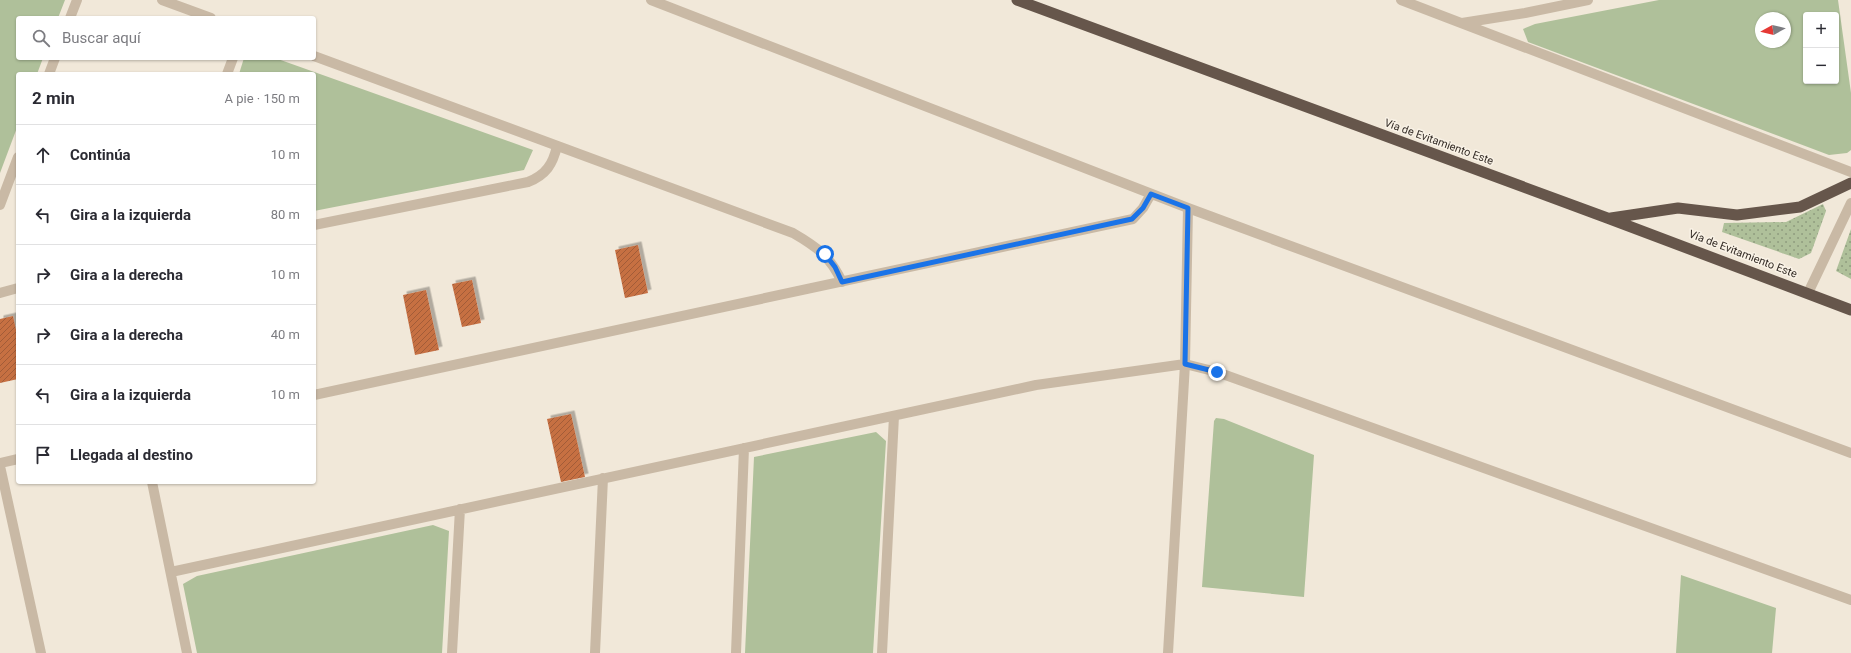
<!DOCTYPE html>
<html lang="es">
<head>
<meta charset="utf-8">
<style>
  body { margin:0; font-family:Roboto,sans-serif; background:#f2f2f3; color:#2b2b33 }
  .controls { position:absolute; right:12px; top:12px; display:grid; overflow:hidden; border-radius:4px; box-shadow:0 1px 3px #0004 }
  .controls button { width:36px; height:36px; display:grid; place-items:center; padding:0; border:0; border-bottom:1px solid #e1e1e2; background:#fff; color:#2b2b33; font:20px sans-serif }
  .compass { position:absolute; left:1755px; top:12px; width:36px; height:36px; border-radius:50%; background:#fff; box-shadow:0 1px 3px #0004; rotate:262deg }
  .stop { position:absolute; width:12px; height:12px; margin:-9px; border:3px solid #1a73e8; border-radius:50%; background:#fff }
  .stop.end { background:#1a73e8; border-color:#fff; box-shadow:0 1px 4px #0008 }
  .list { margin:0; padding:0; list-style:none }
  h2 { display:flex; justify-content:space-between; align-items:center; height:52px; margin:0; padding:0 16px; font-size:17px }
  h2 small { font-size:13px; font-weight:400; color:#7c7c81 }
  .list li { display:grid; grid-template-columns:26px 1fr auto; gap:12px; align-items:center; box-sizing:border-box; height:60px; padding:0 16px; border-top:1px solid #e1e1e2 }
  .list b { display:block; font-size:15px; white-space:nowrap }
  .list em { font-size:13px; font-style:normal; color:#7c7c81 }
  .icon { flex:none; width:22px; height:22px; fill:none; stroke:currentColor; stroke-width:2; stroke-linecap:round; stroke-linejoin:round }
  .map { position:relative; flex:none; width:1851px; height:653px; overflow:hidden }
  .search { position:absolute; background:#fff; box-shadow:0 1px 3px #0004; left:16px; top:16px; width:300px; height:44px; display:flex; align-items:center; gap:10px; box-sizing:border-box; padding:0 14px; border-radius:4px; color:#7c7c81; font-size:15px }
  .panel { position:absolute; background:#fff; box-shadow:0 1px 3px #0004; left:16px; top:72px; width:300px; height:412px; border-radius:4px }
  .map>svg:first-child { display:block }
  .grass { fill:url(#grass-dots) }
  .green { fill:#afc09a; fill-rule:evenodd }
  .building { fill:url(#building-hatch); filter:url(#shadow) }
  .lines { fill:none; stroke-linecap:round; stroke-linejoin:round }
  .minor { stroke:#c9b9a5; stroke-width:10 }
  .trunk { stroke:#66564b; stroke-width:11 }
  .route { stroke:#1a73e8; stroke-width:5 }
  .labels { text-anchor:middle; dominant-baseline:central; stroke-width:3; stroke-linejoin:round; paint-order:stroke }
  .street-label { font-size:11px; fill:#352d27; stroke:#f9f2e6 }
</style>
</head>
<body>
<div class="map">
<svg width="1851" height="653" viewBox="0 0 1851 653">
  <defs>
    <pattern id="grass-dots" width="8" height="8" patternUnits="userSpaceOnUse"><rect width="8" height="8" fill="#afc09a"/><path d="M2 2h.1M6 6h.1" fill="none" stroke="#8f9c7e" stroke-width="1.8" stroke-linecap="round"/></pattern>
    <pattern id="building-hatch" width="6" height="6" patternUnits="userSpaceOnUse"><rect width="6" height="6" fill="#c66f43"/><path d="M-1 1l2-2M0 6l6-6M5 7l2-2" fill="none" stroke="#a25c38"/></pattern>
    <filter id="shadow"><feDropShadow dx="3.5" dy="-3.5" stdDeviation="0" flood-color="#0004"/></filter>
  </defs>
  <rect width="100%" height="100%" fill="#f1e8d9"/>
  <path class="grass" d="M 1823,204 L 1826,211 L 1811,253 L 1799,259 L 1722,232 L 1724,223 L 1786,222 Z
    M 1851,229 L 1851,279 L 1836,271 Z"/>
  <path class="green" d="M 0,0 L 65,0 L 58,18 L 18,18 L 18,58 L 43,58 L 37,74 L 18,74 L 18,125 L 0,173 Z
    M 1659,0 L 1838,0 L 1851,93 L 1851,150 L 1847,153 L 1829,155 L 1528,42 L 1523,29 L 1535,24 ZM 1806,15 L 1836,15 L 1836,81 L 1806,81 ZM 1761,18 L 1785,18 L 1785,42 L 1761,42 Z
    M 244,58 L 275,58 L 533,150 L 524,170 L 314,211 L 314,74 L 239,74 Z
    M 1216,418 L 1224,419 L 1314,455 L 1304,597 L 1202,587 L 1214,421 Z
    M 876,432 L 886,441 L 873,653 L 745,653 L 754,457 Z
    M 433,525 L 449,531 L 442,653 L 197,653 L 183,584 L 197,576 Z
    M 1681,575 L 1776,608 L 1772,653 L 1676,653 Z"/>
  <path class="building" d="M 638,245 L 648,293 L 625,298 L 615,250 Z
    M 472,280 L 481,323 L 462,327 L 452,284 Z
    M 426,290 L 439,350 L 415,355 L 403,295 Z
    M 13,316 L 18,339 L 18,379 L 0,383 L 0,319 Z
    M 571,414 L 585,477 L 561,482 L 547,419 Z"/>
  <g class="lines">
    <path class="minor" d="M 162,0 L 211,18
      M 651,0 L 1188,208 L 1851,453
      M 1401,0 L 1851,172
      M 70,18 L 77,0
      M 1462,23 L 1525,13 L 1588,0
      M 314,56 L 793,233 C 817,247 830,256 842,282
      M 49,74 L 55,58
      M 227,74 L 233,58
      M 0,205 L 18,157
      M 314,225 L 528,182 C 546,175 553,164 557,146
      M 0,293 L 18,288
      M 1808,293 L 1851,203
      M 314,395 L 1133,219 L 1143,208 L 1151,194
      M 0,463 L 18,459
      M 0,466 L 41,653
      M 152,482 L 187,653
      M 171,572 L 1036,385 L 1185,364 L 1217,372 L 1851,600
      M 452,653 L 460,509
      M 595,653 L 603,478
      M 736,653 L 744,448
      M 882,653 L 894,416
      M 1168,653 L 1185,364 L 1188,208"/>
    <path class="trunk" d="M 1017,0 L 1610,219 L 1851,310
      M 1611,218 L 1678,208 L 1737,215 L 1800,207 L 1851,183"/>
  </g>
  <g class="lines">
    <path class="route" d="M 825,254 L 835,267 L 842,282 L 1132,219 L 1143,208 L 1151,194 L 1188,208 L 1185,364 L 1217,372"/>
  </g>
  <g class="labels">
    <g class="street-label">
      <text transform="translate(1439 142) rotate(20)">Vía de Evitamiento Este</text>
      <text transform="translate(1743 254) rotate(21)">Vía de Evitamiento Este</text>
    </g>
  </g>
</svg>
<div class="controls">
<button>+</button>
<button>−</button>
</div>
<svg class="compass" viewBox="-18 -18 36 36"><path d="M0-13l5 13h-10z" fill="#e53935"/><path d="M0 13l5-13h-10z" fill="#7c7c81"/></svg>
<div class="stop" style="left:825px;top:254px"></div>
<div class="stop end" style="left:1217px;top:372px"></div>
<div class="search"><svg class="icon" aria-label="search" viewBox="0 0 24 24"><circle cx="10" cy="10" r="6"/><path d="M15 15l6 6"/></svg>Buscar aquí</div>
<section class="panel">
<h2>2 min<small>A pie · 150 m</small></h2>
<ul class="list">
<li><svg class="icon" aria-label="ahead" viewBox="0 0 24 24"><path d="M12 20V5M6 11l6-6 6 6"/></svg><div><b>Continúa</b></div><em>10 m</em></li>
<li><svg class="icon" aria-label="left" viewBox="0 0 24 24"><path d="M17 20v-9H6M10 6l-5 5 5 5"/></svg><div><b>Gira a la izquierda</b></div><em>80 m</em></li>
<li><svg class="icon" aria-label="right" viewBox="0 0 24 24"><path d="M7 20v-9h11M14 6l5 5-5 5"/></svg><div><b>Gira a la derecha</b></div><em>10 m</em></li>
<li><svg class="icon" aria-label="right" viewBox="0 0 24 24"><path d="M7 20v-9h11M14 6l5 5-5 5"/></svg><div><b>Gira a la derecha</b></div><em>40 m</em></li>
<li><svg class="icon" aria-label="left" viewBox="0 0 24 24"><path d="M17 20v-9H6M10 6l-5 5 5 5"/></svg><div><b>Gira a la izquierda</b></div><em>10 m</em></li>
<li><svg class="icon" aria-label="arrive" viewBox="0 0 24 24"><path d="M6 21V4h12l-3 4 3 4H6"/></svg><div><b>Llegada al destino</b></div></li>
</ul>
</section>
</div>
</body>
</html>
